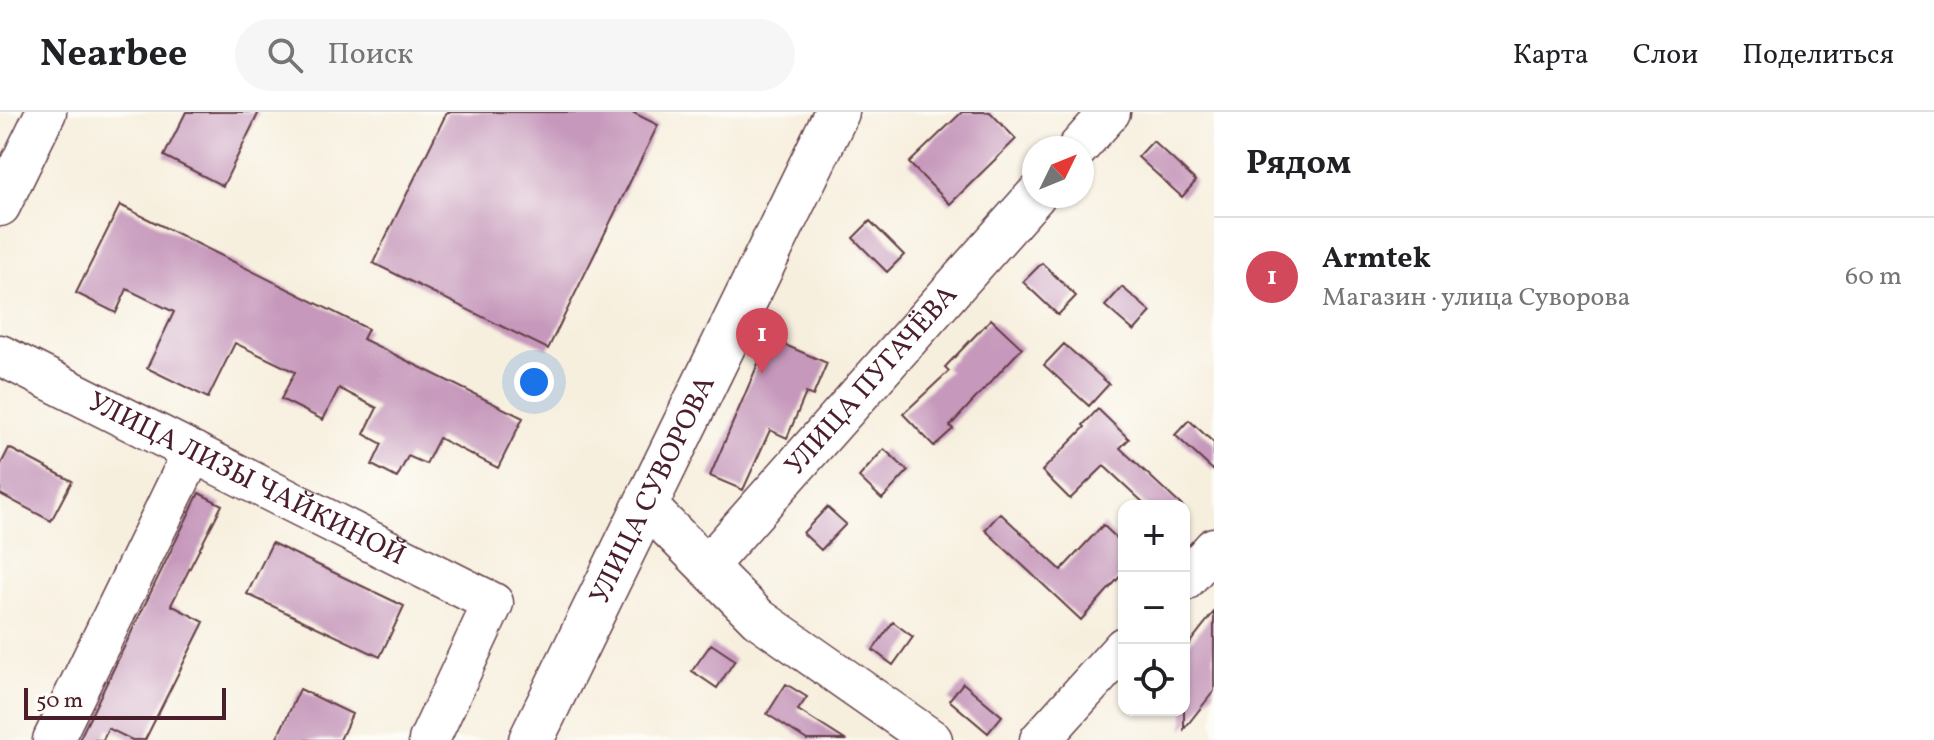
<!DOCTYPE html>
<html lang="ru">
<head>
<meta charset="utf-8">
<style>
  body { margin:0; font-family:Vollkorn,serif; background:#f6f6f6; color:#202124 }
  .controls { position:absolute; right:24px; bottom:24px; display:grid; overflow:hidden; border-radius:16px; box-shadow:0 2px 6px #0004 }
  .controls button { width:72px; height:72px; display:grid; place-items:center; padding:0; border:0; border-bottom:2px solid #e0e0e0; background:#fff; color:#202124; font:40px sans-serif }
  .compass { position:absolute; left:1022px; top:24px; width:72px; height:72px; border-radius:50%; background:#fff; box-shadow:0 2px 6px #0004; rotate:47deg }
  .scale { position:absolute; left:24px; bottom:20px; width:202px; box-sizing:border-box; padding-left:8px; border:4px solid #4a1f2b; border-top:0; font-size:22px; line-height:28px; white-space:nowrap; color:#4a1f2b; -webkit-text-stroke:6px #fdfcf7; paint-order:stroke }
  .you { position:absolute; left:534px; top:270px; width:28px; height:28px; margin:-20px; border:6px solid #fff; border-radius:50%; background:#1a73e8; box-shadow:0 0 0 12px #1a73e833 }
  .badge { display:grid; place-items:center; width:52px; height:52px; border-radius:50%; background:#d1495b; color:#fff; font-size:26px; font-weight:700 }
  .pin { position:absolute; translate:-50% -66px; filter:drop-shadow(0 2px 4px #0008) }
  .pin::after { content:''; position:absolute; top:42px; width:28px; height:24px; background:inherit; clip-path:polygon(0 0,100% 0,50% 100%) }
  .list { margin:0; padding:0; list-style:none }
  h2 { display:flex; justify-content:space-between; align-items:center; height:104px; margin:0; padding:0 32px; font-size:34px }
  h2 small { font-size:26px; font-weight:400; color:#757577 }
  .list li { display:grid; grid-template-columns:52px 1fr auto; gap:24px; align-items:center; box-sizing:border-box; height:120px; padding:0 32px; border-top:2px solid #e0e0e0 }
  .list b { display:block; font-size:30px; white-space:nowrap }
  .list p { margin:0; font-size:26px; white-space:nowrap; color:#757577 }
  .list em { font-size:26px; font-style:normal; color:#757577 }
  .icon { flex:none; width:44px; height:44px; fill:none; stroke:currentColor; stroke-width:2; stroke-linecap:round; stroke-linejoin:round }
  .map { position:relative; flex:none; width:1214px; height:628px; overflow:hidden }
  header { display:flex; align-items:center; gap:48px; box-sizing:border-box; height:112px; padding:0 40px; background:#fff; border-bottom:2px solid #e0e0e0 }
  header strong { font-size:38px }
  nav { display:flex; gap:44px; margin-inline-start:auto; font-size:28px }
  .search { width:560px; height:72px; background:#f6f6f6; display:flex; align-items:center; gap:20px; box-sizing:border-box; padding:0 28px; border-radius:44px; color:#757577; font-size:30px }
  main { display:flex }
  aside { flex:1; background:#fff }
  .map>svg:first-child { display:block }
  .building { fill:#c698bb }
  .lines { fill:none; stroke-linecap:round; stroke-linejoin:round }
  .minor-casing { stroke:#643e46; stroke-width:43 }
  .major-casing { stroke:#643e46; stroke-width:47 }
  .minor { stroke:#fff; stroke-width:40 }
  .major { stroke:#fff; stroke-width:44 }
  .labels { text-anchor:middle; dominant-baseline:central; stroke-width:7; stroke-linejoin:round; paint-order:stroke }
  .street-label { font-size:28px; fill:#4a1f2b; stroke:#fdfcf7 }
</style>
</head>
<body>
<header>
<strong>Nearbee</strong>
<div class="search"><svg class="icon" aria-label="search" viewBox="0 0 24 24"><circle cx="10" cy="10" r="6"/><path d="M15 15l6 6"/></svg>Поиск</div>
<nav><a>Карта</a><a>Слои</a><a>Поделиться</a></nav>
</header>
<main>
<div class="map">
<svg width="1214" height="628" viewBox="0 0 1214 628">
  <rect width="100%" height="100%" fill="#fdfcf7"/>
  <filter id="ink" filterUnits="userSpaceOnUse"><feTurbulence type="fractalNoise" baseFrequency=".0125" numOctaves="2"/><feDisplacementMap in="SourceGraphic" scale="16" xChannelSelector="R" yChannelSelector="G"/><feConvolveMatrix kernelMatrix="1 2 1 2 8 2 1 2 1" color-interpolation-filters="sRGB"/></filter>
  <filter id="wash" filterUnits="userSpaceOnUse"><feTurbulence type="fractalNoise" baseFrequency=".006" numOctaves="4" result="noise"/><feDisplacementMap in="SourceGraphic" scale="32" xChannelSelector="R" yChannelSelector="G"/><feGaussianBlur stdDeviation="1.8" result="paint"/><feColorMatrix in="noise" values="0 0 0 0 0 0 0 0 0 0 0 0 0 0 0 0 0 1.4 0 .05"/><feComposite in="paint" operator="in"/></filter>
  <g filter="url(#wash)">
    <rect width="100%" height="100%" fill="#f7efde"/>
    <g id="blocks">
      <path class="building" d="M 186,0 L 259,0 L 223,74 L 164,44 Z
        M 447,0 L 632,0 L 658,13 L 548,237 L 373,151 Z
        M 962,0 L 990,0 L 1016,27 L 950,92 L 909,51 Z
        M 1153,29 L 1196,69 L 1182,85 L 1138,45 Z
        M 120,93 L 368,217 L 363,227 L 523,306 L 498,356 L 439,326 L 426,352 L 408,344 L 397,366 L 372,353 L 382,332 L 364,322 L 377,296 L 339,276 L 323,308 L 281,287 L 295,260 L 235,231 L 208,286 L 147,256 L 174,200 L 127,177 L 116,201 L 76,181 Z
        M 870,109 L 904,143 L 887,160 L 853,126 Z
        M 1042,151 L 1076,184 L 1058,203 L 1023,170 Z
        M 1122,175 L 1151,200 L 1134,219 L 1105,194 Z
        M 991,207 L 1022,236 L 950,314 L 953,317 L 934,334 L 903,302 L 949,259 L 945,255 Z
        M 769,226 L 827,251 L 813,284 L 806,281 L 787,326 L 770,318 L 743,378 L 710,364 Z
        M 1064,232 L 1109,272 L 1089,294 L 1044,253 Z
        M 1098,297 L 1129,327 L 1120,336 L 1182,394 L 1147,394 L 1104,354 L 1070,387 L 1042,359 L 1085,315 L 1083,313 Z
        M 1189,308 L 1214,331 L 1214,359 L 1175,323 Z
        M 9,336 L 72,369 L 51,409 L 0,382 L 0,354 Z
        M 884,337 L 908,359 L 882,387 L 859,365 Z
        M 199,381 L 222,393 L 171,493 L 204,510 L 145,628 L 132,628 L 108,616 L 103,628 L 79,628 Z
        M 827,395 L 846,412 L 821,438 L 803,421 Z
        M 1000,401 L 1061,458 L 1103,413 L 1124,433 L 1124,460 L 1081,508 L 985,418 Z
        M 272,431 L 404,494 L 380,545 L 247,482 Z
        M 1214,500 L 1214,579 L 1184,617 L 1184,538 Z
        M 893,510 L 913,525 L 893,553 L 873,538 Z
        M 711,532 L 735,548 L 717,576 L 692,559 Z
        M 963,571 L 1002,604 L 988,621 L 949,588 Z
        M 786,572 L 807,585 L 798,598 L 845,628 L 807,628 L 767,602 Z
        M 300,577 L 352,602 L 340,628 L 276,628 Z"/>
    </g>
  </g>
  <g filter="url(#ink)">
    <use href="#blocks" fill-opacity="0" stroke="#643e46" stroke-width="2"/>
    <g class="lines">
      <defs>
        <g id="minor">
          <path d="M 1078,36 L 1110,0"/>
          <path d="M 0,94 L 46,0"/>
          <path id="s1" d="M 0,243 L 493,491 L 429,628"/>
          <path d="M 646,393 L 758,506 L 932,628"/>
          <path id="s2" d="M 707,454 L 1035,84"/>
          <path d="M 1184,469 L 1214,436"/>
          <path d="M 53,628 L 193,340"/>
          <path d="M 1040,628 L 1124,535"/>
        </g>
        <g id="major">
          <path id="s3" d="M 531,628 L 837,0"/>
        </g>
      </defs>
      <use href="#minor" class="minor-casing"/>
      <use href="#major" class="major-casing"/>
      <use href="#minor" class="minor"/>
      <use href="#major" class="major"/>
    </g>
  </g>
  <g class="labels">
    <g class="street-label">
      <text stroke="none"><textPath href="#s2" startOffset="248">УЛИЦА ПУГАЧЁВА</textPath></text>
      <text stroke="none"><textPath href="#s1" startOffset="276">УЛИЦА ЛИЗЫ ЧАЙКИНОЙ</textPath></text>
      <text stroke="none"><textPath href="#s3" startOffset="278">УЛИЦА СУВОРОВА</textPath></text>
    </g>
  </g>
</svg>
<div class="controls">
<button>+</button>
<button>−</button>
<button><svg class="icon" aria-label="locate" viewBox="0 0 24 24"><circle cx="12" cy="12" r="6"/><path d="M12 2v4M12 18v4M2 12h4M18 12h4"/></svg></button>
</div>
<svg class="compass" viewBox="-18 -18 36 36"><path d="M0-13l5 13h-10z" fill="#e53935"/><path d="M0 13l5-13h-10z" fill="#757577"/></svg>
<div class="scale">50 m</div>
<div class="you"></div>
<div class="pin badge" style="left:762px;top:262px">1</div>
</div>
<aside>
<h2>Рядом<small></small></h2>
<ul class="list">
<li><span class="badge">1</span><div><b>Armtek</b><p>Магазин · улица Суворова</p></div><em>60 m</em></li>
</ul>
</aside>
</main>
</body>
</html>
